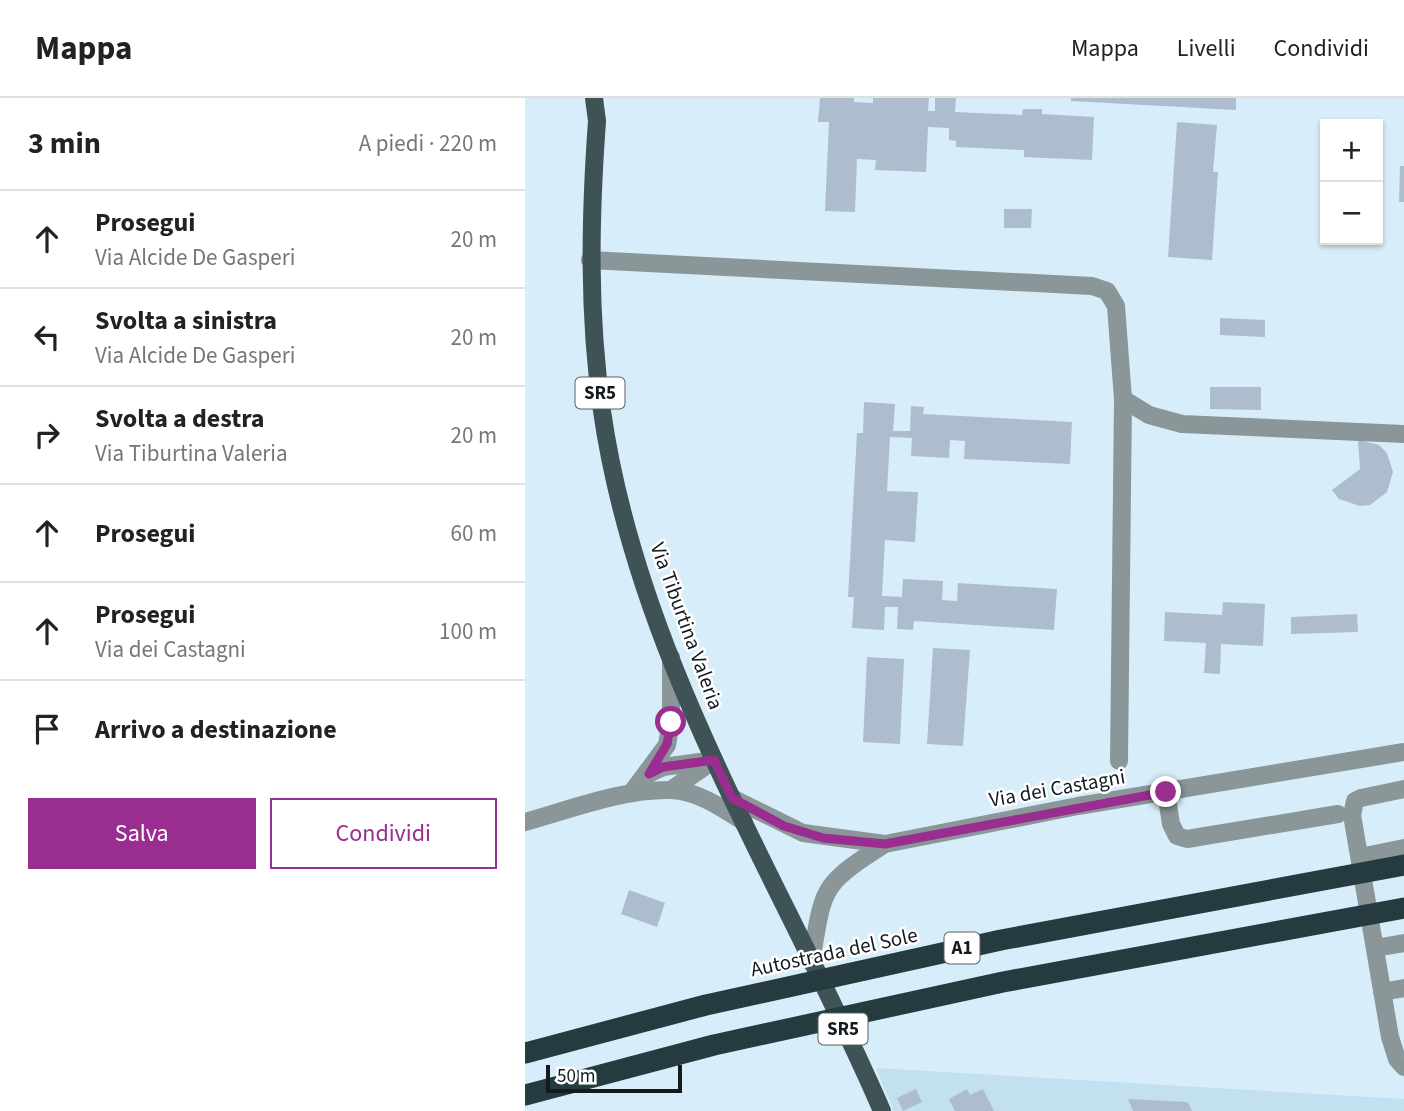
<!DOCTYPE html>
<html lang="it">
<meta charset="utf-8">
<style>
:root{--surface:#fff;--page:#f6f6f6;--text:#222;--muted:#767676;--line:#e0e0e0;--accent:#992e90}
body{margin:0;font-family:"Source Sans 3",sans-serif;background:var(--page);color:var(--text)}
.controls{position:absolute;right:21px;top:21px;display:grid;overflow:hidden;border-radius:0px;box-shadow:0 2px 5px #0004}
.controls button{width:63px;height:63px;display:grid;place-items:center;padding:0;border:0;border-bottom:2px solid var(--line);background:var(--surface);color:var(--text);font:35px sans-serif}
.scale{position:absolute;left:21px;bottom:18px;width:136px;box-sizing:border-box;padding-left:7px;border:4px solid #131b1f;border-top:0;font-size:19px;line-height:24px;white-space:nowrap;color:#131b1f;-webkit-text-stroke:5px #fff;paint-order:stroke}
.stop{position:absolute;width:21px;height:21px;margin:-16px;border:5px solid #992e90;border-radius:50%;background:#fff}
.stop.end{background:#992e90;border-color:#fff;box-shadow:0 2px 7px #0008}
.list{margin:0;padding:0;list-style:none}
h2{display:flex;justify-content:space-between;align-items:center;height:91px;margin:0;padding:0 28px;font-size:30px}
h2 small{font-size:23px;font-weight:400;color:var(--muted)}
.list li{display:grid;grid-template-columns:46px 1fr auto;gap:21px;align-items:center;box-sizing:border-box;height:98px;padding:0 28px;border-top:2px solid var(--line)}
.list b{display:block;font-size:26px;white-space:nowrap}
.list p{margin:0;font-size:23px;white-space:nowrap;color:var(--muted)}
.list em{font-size:23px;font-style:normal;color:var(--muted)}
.actions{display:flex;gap:14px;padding:21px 28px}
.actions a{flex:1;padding:16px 0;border:2px solid var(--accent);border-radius:0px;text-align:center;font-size:24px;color:var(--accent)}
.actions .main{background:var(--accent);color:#fff}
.icon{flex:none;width:38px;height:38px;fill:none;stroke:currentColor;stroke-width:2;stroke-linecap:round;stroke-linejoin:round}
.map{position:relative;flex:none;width:879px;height:1013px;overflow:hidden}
header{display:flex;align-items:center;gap:42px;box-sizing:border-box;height:98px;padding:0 35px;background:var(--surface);border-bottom:2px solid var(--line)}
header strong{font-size:33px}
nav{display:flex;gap:38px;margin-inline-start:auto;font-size:24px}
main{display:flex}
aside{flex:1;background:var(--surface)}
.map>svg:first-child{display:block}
</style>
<header>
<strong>Mappa</strong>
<nav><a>Mappa</a><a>Livelli</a><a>Condividi</a></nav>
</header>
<main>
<aside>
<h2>3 min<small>A piedi · 220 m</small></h2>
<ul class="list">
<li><svg class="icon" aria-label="ahead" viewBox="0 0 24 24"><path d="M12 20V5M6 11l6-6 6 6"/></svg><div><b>Prosegui</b><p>Via Alcide De Gasperi</p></div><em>20 m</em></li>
<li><svg class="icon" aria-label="left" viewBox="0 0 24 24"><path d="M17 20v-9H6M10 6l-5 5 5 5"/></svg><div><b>Svolta a sinistra</b><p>Via Alcide De Gasperi</p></div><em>20 m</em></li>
<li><svg class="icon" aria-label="right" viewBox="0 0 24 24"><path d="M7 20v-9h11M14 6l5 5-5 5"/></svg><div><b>Svolta a destra</b><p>Via Tiburtina Valeria</p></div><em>20 m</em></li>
<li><svg class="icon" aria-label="ahead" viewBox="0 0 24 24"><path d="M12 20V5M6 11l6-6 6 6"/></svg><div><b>Prosegui</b></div><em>60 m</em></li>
<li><svg class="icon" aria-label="ahead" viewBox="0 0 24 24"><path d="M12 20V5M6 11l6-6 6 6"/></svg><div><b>Prosegui</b><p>Via dei Castagni</p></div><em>100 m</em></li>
<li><svg class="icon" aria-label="arrive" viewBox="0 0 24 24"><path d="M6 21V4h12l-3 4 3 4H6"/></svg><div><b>Arrivo a destinazione</b></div></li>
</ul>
<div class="actions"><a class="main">Salva</a><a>Condividi</a></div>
</aside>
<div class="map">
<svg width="879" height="1013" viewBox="0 0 879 1013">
<rect width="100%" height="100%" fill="#d8edfa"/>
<path fill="#c3e0f1" d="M351,970l528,31v12h-510z"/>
<path fill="#aebdcd" d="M295,0h34v4l19,1v-5h56l-1,13h7v-13h21l-1,14 67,3 1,-6h19v5l52,3 -2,43 -68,-3v-7l-68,-3v-6l-7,-1v-12l-21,-1 -2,45 -51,-2 1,-10 -19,-1 -2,53 -30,-1 4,-89h-11z
M546,0h165v12l-165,-9z
M652,24l40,3 -4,47h5l-6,88 -44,-3z
M875,68h4v36h-5z
M479,111h28l-1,19h-27z
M695,220l45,2v17l-45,-2z
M685,289h51v23l-51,-1z
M339,304l31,2 -2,27h17l1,-25 13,1 -1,7 149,8 -2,42 -106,-5 1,-18 -15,-1 -1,18 -38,-2 1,-18 -22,-1 -3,54 31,1 -3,50 -30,-2 -3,56 20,1 1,-18 40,2 -1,19 15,1 1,-18 99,6 -3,41 -140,-9 -1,9 -16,-1 1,-22h-13l-1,23 -32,-2 2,-31h-6l9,-164h6z
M833,342l21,5 8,8 6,19 -6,20 -17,13 -10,1 -21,-7 -7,-9 28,-21z
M698,504l42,2 -2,42 -42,-2 -1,30 -16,-1 2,-30 -42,-2 1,-29 57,3z
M832,516l1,18 -67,2v-17z
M408,550l37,2 -7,96 -36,-2z
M342,559l37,2 -4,85 -37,-2z
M104,792l36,13 -8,24 -36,-13z
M391,991l6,13 -19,9 -6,-13z
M442,991l3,6 13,-6 11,22h-39l-6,-12z
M603,1001l60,3 4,9h-59z"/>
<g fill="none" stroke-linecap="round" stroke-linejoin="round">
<path stroke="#8b9698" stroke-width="18" d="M65,162l502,26 15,5 9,15 7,93 26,16 33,9 222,10
M594,663l4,-362
M123,676l15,-7 51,-7
M879,691l-43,9 -6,3 -3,14 38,222 7,22 7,8
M146,692l43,-30
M107,694l35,-47 4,-23v-65
M641,694l5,32 6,12 10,3 151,-25
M207,700l71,35 82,11 193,-38 326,-54
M0,724c47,-13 97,-33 146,-32 27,1 51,18 73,32
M835,759l44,-9
M850,850l29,-5
M286,864c13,-75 8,-76 74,-118
M857,894l22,-4"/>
<path stroke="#3f5256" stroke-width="18" d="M69,0l3,23c-7,97 -9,193 5,290 36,252 181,470 280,700"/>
<path stroke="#253b3f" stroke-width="21" d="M0,955l181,-48 295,-65 403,-75
M0,997l189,-50 289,-63 401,-74"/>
</g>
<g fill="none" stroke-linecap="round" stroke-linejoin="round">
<path stroke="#992e90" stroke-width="9" d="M146,624l-4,22 -18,30 14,-7 51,-7 18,38 52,28 39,12 62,6 281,-52"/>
</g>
<g text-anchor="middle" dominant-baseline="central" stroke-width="5" stroke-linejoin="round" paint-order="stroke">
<g fill="#fff" stroke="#5a5f62" stroke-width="2">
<rect x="50.5" y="279.5" width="49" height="31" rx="5"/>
<rect x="419.5" y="834.5" width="35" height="31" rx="5"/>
<rect x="293.5" y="915.5" width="49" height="31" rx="5"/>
</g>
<g font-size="19" font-weight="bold" fill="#131b1f">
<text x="75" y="295">SR5</text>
<text x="437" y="850">A1</text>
<text x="318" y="931">SR5</text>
</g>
<g font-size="21" fill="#131b1f" stroke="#fff">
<text transform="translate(162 528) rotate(70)">Via Tiburtina Valeria</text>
<text transform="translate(532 690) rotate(-10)">Via dei Castagni</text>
<text transform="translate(309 854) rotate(-12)">Autostrada del Sole</text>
</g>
</g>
</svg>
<div class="controls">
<button>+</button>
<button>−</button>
</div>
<div class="scale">50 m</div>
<div class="stop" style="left:146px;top:624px"></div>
<div class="stop end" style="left:641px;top:694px"></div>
</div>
</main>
